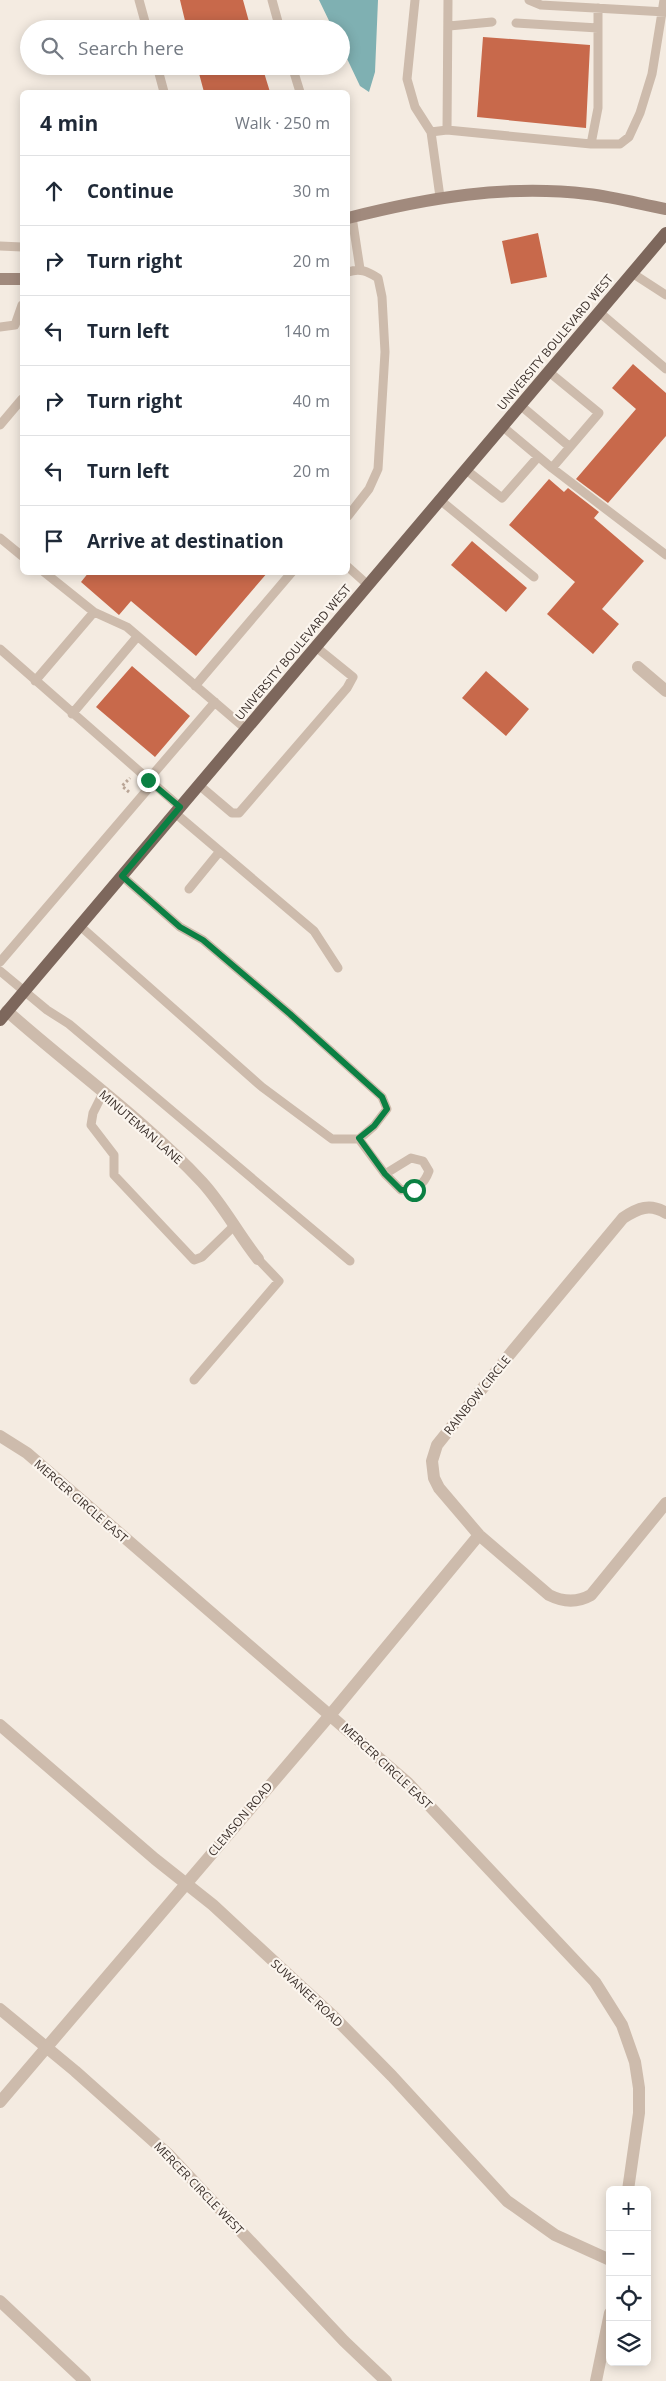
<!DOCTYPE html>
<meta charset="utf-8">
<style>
:root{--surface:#fff;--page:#f6f6f7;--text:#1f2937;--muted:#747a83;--line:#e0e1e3}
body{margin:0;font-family:"Open Sans",sans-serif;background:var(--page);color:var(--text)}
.controls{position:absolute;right:15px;bottom:15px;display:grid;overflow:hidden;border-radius:8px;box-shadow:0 2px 12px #0003}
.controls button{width:45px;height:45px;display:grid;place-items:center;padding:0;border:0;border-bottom:1px solid var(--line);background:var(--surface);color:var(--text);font:25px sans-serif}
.stop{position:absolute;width:15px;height:15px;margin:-11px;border:4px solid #0b8043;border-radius:50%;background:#fff}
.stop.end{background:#0b8043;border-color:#fff;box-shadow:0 1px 5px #0008}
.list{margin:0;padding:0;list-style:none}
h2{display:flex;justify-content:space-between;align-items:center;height:65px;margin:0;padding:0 20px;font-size:21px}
h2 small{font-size:16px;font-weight:400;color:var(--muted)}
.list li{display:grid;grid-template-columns:32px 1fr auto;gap:15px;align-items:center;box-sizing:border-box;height:70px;padding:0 20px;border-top:1px solid var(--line)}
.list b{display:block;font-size:19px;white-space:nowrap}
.list em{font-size:16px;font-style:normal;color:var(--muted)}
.icon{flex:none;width:28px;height:28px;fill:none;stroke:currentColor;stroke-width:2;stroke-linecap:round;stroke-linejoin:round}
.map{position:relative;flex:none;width:666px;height:2381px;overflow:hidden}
.search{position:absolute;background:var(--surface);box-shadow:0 2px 12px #0003;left:20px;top:20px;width:330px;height:55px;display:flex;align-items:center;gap:12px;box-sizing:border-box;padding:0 18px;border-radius:28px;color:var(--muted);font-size:19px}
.panel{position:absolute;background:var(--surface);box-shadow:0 2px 12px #0003;left:20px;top:90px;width:330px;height:485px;border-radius:8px}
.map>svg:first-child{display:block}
</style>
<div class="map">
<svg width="666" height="2381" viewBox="0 0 666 2381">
<rect width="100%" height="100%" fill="#f4ebe1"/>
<path fill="#7fb0b2" d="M319,0h59l-3,72 -6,20 -9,-6 -19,-40v-17h-8z"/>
<path fill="#c8694b" d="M180,0h63l8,29h-64z
M483,37l107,8 -4,83 -109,-11z
M197,66h65l8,26h-66z
M538,233l9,44 -36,7 -9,-43z
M633,364l33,29v43l-58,67 -32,-24 60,-70 -24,-21z
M549,479l15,13 4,-4 31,24 -5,6 50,43 -42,48 17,15 -26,30 -46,-40 28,-32 -66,-57z
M472,541l55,47 -21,24 -55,-47z
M89,572h179l-72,84 -65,-55 -12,14 -38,-33z
M132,666l58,50 -35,41 -59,-50z
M486,671l43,38 -23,27 -44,-38z"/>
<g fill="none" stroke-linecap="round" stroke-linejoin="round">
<path stroke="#b9a596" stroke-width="3" stroke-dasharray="2.5 2.5" stroke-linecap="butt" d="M129,792l-7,-6 8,-8"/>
<path stroke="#cdbbac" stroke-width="9" d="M139,0l8,29
M272,0l8,29
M415,0l-8,79 8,28 16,25 9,65
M529,0l12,5 125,7
M516,23l82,5
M449,26l43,-4
M157,66l7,26
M292,66l8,26
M447,130l1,-130
M431,132l16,-2 144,14h29l9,-7 11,-24 12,-39 12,-74
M591,144l7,-36v-100
M352,217l8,52
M0,246l22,1
M348,272c12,-4 19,-1 30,6l4,19 3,55 -7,117 -9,20 -21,27
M632,273l34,22
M599,312l67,57
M0,327l15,-2 7,-20
M549,372l50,41 -47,55
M520,405l50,42
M0,425l22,-26
M502,426l50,42 114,87
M465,469l37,29 36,-41
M440,500l94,77
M0,538l22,18
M348,567l20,18
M44,572l50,40 33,15 119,102
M0,649l180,158
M35,681l59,-69
M195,686l97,-114
M72,714l65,-77
M148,780l67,-78
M199,785l33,28h7l108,-125 6,-11 -37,-30
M175,813l139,118 24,37
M122,876l58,51 23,13 87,74 92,83 5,12 -13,17 -15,13
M189,889l31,-38
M80,926l182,161 70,52h27l26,35 16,16c16,-1 23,-5 28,-19l-6,-10 -12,-3 -26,16
M0,962l153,-179
M0,971l47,39 22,14 281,237
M103,1093l-10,20 -2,12 23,30v20l80,85 8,-3 33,-32
M194,1380l85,-99 -21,-22"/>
<path stroke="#cdbbac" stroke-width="12" d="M638,667l28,24
M7,1011c64,57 136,108 195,171 22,24 36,52 56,77
M666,1213c-16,-10 -28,-5 -43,5l-113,136 -73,91 -5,16 2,17 5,10 40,47 70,60c14,7 28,8 42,0l75,-92
M0,1436l27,17 381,330 187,199 27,43 13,37 4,26v25l-11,77
M0,1725l155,134 58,46 121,112 58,59 115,125 48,34 55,25
M0,2009l75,62 94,84 175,186 42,40
M0,2102l331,-388 148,-179
M0,2301l85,80
M596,2381l14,-68"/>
<path stroke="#a18a7d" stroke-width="12" d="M348,218c79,-20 158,-34 240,-24 26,3 52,10 78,15
M0,279h22"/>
<path stroke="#7d675c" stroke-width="12" d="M0,1020l666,-787"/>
</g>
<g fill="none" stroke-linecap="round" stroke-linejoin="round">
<path stroke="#0b8043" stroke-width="6" d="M148,780l32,27 -58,69 58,51 23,13 87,74 92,83 5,12 -13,17 -15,12 26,36 16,16h13"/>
</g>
<g text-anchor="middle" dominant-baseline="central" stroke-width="4.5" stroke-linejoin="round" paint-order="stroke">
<g font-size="12" fill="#3b302b" stroke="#fbf5ee">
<text transform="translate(555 342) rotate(-50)">UNIVERSITY BOULEVARD WEST</text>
<text transform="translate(293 652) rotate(-50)">UNIVERSITY BOULEVARD WEST</text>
<text transform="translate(141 1127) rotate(41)">MINUTEMAN LANE</text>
<text transform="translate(477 1395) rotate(-51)">RAINBOW CIRCLE</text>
<text transform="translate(81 1501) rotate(41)">MERCER CIRCLE EAST</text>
<text transform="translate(387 1766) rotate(43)">MERCER CIRCLE EAST</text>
<text transform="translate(240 1819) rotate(-50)">CLEMSON ROAD</text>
<text transform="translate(307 1993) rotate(43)">SUWANEE ROAD</text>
<text transform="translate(199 2188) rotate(46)">MERCER CIRCLE WEST</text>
</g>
</g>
</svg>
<div class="controls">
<button>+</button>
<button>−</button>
<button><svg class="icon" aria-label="locate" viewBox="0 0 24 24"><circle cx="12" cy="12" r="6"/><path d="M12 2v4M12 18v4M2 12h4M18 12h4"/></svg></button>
<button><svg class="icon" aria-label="layers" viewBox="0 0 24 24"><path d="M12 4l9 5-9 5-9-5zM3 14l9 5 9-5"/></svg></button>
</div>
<div class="stop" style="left:414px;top:1190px"></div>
<div class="stop end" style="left:148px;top:780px"></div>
<div class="search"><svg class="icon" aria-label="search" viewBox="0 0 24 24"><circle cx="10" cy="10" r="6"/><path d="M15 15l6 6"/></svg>Search here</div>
<section class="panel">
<h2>4 min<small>Walk · 250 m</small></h2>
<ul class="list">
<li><svg class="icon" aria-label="ahead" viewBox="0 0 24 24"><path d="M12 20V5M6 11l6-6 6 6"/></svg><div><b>Continue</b></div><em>30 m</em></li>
<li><svg class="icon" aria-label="right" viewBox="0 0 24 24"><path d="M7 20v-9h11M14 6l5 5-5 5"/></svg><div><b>Turn right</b></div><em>20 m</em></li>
<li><svg class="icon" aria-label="left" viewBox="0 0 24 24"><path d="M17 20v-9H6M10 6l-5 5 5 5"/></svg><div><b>Turn left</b></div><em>140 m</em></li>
<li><svg class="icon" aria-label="right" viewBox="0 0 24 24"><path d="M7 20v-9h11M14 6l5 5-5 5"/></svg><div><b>Turn right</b></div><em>40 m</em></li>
<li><svg class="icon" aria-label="left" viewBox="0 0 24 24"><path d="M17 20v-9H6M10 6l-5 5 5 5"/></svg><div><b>Turn left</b></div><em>20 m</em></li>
<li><svg class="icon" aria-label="arrive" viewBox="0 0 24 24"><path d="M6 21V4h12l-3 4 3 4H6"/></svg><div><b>Arrive at destination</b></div></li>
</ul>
</section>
</div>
